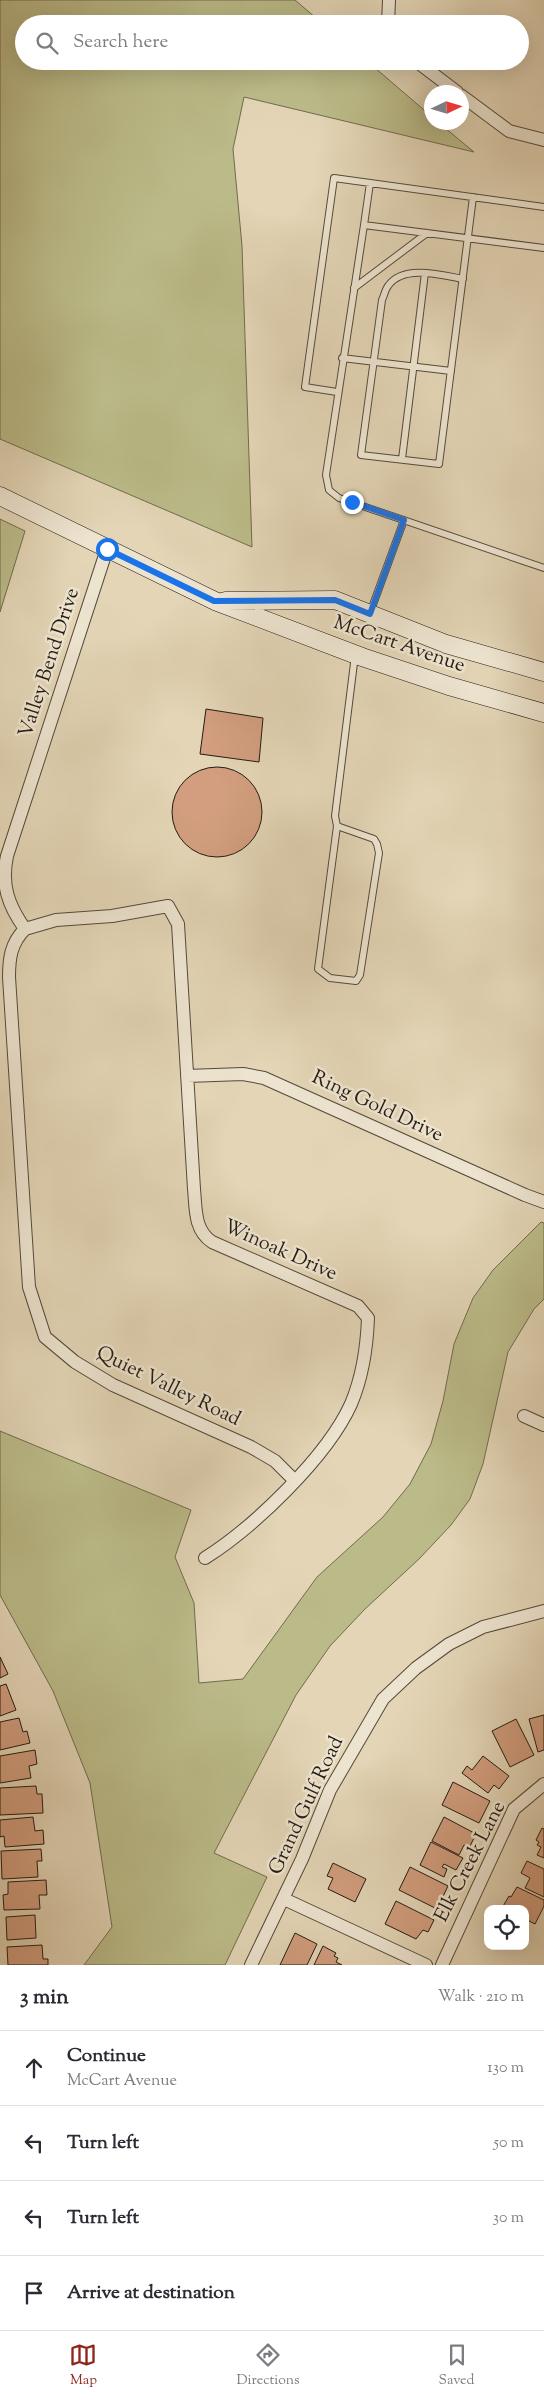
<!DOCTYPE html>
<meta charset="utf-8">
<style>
:root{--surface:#fff;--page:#f7f7f7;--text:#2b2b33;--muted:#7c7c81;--line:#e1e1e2;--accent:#8f2418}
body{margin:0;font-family:"Sorts Mill Goudy",serif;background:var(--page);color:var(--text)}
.controls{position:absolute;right:15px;bottom:15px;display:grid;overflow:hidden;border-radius:10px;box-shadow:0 5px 20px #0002}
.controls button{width:45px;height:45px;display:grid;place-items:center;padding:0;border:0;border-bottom:1px solid var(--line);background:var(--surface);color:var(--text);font:25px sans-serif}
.compass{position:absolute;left:424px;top:85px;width:45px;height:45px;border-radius:50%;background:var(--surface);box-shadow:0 5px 20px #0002;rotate:86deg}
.stop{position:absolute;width:15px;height:15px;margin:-11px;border:4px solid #1a73e8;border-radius:50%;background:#fff}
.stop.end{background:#1a73e8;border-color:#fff;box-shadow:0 1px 5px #0008}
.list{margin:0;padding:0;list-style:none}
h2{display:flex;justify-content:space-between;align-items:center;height:65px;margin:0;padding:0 20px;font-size:21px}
h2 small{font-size:16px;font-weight:400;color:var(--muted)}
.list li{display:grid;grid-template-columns:32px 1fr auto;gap:15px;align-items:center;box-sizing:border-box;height:75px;padding:0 20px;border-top:1px solid var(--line)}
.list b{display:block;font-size:19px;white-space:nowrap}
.list p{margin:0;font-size:16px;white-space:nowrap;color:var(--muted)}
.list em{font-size:16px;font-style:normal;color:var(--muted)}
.icon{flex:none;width:28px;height:28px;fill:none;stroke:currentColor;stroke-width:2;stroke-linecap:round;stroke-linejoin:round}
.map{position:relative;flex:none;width:544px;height:1965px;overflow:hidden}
.search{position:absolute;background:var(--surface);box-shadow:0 5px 20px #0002;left:15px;right:15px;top:15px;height:55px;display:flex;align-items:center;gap:12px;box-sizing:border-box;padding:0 18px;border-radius:28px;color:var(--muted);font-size:19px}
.sheet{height:365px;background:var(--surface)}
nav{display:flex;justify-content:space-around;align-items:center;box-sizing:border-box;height:70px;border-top:1px solid var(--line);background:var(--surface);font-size:14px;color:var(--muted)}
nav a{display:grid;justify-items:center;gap:2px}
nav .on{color:var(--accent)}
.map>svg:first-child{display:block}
</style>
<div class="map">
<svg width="544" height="1965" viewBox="0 0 544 1965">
<rect width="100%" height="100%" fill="#e3d5b6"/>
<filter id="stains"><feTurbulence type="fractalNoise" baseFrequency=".004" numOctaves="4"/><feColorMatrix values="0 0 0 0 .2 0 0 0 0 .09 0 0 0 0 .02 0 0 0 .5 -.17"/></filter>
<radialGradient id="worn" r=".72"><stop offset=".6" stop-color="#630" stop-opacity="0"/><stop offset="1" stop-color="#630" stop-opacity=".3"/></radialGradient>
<path fill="#bbbb89" stroke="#706c4e" d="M0,0h295l28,24h-299v37h343l64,55 1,6 7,1 35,29 -230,-55 -11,52 9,97 10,301 -252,-108z
M0,519l25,12 -25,81z
M541,1222l3,1v76l-10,10 -26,43 -25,112 -13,35 -19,26 -32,34 -54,50 -35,37 -34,49 -82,158 53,24 -42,88h-141l28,-38 -22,-144 -37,-92 -53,-96v-164l191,79 -16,47 19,46 5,80 44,-4 74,-102 66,-60 27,-33 21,-40 12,-43 11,-57 19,-46 20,-28z"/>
<path fill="#d29e7f" stroke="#241c12" d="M206,709l57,9 -4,44 -59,-8z
M172 812a45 45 0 1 1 90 0a45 45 0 1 1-90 0Z
M0,1657l8,17 -8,4z
M6,1684l10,26 -16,6v-30z
M544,1715v35l-6,2 -9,-33z
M19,1718l4,14 4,-1 3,12 -30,7v-28z
M516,1719l18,36 -24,12 -18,-36z
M35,1750l2,14 -8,2 2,12 -31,5v-27z
M483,1756l26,20 -10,13 -5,-4 -6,8 -26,-20 5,-7 5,4z
M453,1782l37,19 -11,22 -37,-18z
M36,1786l1,8h5l1,19 -43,2v-27z
M33,1817l2,14 8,-1 1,14 -39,3 -1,-11 -4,1v-17z
M444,1817l32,17 -7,14 -5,-3 -5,10 -27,-14z
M542,1828l2,1v29l-7,-3 4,-8 -4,-2 2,-3 -3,-2z
M431,1842l32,16 -7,12 -12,-6 -2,3 5,2 -3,8 -24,-12z
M41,1849l1,12h-5l1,16 -36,2 -1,-28z
M527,1861l17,8v28l-19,-9 5,-10 -9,-5z
M333,1863l33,16 -11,23 -27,-13 5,-11 -6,-2z
M410,1867l38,19 -11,23 -38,-19z
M46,1880l1,15h-8l1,14 -36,1 -1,-15 5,-1v-12z
M517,1887l27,13v6l-9,18 -10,-5v-10l-23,-1 7,-12 2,1z
M396,1901l38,19 -6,12 -5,-2 -7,9 -31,-15z
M35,1915l1,23 -29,2 -1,-23z
M295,1933l22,11 -10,21h-27z
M42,1945l1,14h5v6h-40l-1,-18z
M323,1946l13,7 -2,3 4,2 -2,4 6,3h-28z"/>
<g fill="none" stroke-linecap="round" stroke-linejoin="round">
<defs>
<path id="lane" d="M364,225l6,-42
M544,248l-180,-23 -38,250 3,15 10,8 205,70
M463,279c-21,-4 -60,-15 -75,7 -3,4 -4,10 -6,14l-21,155 78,9 34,-267
M354,288l73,-55
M342,358l109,13
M337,392l-32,-5 29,-209 210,29
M402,459l23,-186
M370,613l34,-93
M337,826l-19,143 12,9 26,3 4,-6 19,-122 -2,-9 -3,-5 -37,-13 -2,-10 20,-161"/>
<path id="street" d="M388,24l1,-24
M416,61l41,31
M462,96l47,35 35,9
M25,929c-17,-24 -24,-44 -18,-73l100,-307
M187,1076l56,-2 21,4 261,117 19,7
M524,1416l20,9
M205,1558c49,-31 122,-101 146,-154 11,-26 16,-59 17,-86l-10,-12 -146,-64c-18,-12 -16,-33 -18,-53l-16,-265 -10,-18 -56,10 -56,4 -31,9c-14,14 -16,29 -16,48l20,310 16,50 30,25 38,23 138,62 24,14 19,19
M284,1899l142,66
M251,1965l51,-106 28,-69 53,-91 33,-31 33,-24 34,-17 61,-16
M442,1965l72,-156 30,-25"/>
<path id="secondary" d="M0,496l215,105 147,56 87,29 95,27
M225,601l110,-1 111,44 98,28"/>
</defs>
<use href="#lane" stroke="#544a3b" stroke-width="8"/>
<use href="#street" stroke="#544a3b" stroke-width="14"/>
<use href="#secondary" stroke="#241c12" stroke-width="19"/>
<use href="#lane" stroke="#ede4d0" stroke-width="6"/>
<use href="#street" stroke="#ede4d0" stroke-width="12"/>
<use href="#secondary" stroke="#ede4d0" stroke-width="18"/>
</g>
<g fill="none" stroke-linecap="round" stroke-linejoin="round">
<path stroke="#1a73e8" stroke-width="6" d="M107,549l107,52 121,-1 35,14 34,-94 -52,-18"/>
</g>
<g text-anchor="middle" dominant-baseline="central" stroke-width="5" stroke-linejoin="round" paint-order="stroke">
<g font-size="20" fill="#241c12" stroke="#ede4d0">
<text transform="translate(399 645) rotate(19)">McCart Avenue</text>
<text transform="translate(50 663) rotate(-72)">Valley Bend Drive</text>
<text transform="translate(377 1107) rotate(25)">Ring Gold Drive</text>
<text transform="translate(280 1251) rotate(24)">Winoak Drive</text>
<text transform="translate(168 1387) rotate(26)">Quiet Valley Road</text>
<text transform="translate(307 1806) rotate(-65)">Grand Gulf Road</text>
<text transform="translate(471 1862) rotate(-63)">Elk Creek Lane</text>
</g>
</g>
<rect width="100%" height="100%" filter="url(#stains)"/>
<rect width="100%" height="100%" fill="url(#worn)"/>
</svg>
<div class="controls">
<button><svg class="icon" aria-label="locate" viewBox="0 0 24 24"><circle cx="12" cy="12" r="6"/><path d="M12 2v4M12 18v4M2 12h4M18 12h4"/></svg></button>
</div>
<svg class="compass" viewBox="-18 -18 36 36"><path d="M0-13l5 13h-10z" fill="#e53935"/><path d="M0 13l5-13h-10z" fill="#7c7c81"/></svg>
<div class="stop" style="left:107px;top:549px"></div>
<div class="stop end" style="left:352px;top:502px"></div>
<div class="search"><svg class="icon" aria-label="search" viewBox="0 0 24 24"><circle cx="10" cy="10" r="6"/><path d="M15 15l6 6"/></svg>Search here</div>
</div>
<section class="sheet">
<h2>3 min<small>Walk · 210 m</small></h2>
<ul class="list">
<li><svg class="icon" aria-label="ahead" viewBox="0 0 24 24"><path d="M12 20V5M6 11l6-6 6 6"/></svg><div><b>Continue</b><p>McCart Avenue</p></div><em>130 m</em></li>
<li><svg class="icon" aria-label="left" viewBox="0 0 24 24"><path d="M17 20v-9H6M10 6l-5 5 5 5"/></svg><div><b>Turn left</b></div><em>50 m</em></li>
<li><svg class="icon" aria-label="left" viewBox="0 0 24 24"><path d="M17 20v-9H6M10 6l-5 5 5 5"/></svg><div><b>Turn left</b></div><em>30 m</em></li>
<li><svg class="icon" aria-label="arrive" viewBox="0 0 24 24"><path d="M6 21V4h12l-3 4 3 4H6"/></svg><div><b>Arrive at destination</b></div></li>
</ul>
</section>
<nav>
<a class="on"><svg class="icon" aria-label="map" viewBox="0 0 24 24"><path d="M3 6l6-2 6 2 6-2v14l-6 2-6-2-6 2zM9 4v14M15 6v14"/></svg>Map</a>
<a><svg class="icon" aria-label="directions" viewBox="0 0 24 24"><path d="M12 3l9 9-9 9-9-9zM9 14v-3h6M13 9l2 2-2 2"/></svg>Directions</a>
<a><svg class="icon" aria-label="saved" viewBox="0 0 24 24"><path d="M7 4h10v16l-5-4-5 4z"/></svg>Saved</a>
</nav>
